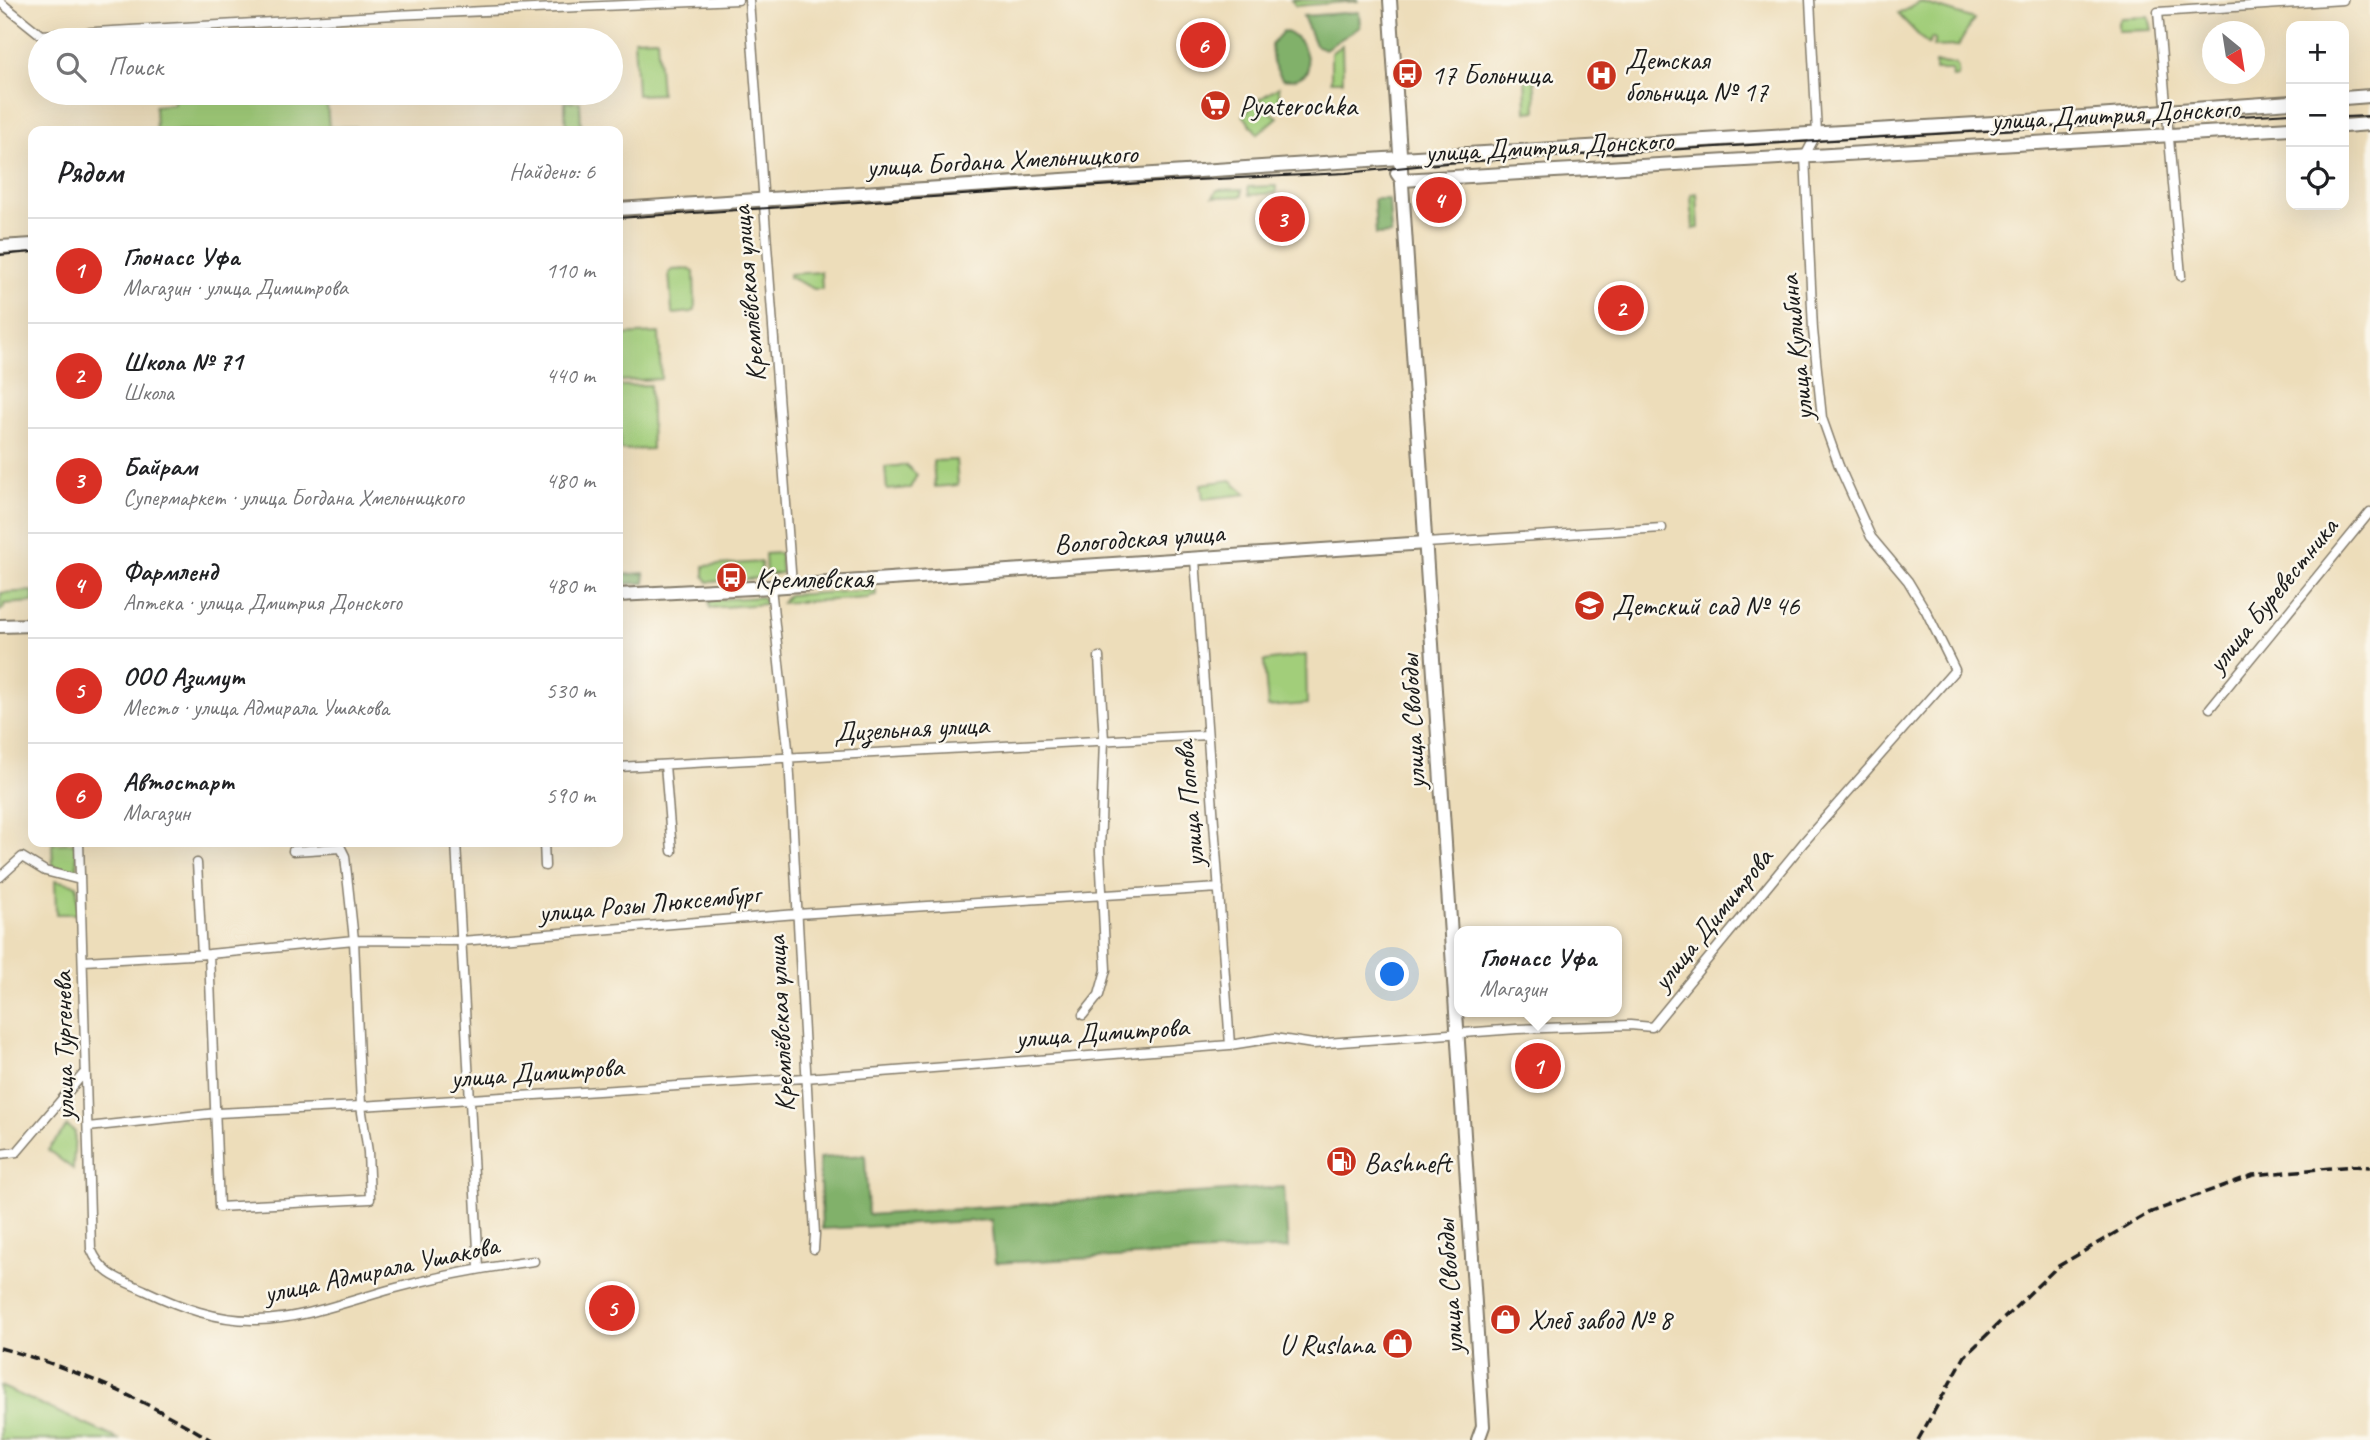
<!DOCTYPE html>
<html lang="ru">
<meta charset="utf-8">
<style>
:root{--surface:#fff;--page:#f6f6f6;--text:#202124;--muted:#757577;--line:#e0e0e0;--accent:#d93025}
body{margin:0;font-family:Caveat,sans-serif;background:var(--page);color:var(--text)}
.controls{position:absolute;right:21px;top:21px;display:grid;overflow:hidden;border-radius:14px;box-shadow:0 7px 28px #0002}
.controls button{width:63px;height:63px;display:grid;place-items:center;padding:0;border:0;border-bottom:2px solid var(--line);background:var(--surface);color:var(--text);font:35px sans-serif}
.compass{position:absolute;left:2202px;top:21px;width:63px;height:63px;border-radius:50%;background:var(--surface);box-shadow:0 7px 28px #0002;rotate:150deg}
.you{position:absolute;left:1393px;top:975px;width:24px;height:24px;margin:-18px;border:5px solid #fff;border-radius:50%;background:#1a73e8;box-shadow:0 0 0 10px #1a73e833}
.badge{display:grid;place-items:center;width:46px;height:46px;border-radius:50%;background:var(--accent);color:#fff;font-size:23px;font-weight:700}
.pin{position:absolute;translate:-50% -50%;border:4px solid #fff;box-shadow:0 2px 7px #0006}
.popup{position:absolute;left:1454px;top:926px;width:168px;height:91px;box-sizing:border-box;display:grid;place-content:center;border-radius:14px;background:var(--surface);filter:drop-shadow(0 2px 5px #0005);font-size:23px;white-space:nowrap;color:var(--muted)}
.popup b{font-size:26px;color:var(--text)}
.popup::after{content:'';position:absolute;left:50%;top:100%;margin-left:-14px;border:14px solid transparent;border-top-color:var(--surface)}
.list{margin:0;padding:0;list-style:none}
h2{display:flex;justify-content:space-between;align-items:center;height:91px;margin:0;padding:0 28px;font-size:30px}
h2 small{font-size:23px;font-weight:400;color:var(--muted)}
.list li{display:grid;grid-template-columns:46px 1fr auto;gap:21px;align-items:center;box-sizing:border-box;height:105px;padding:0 28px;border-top:2px solid var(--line)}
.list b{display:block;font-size:26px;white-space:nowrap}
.list p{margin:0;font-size:23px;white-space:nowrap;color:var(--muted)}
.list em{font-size:23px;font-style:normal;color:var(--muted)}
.icon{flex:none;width:38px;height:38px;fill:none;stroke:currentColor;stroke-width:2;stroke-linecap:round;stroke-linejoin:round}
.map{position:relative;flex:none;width:2370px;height:1440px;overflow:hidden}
.search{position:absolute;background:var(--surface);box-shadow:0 7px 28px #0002;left:28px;top:28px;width:595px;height:77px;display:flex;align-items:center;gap:18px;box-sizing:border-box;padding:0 24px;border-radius:38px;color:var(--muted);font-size:26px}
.panel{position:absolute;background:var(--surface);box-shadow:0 7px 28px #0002;left:28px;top:126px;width:595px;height:721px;border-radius:14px}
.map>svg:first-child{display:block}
</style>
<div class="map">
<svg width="2370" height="1440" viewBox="0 0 2370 1440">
<rect width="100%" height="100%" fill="#fbf7ec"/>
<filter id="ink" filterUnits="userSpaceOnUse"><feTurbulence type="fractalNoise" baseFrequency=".0143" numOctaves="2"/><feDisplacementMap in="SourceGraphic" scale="14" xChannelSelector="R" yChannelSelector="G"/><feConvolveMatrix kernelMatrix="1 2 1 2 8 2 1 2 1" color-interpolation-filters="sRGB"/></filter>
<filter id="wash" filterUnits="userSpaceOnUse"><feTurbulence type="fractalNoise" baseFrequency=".00686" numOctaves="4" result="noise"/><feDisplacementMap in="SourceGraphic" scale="28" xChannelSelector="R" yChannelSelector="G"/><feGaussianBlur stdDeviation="1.57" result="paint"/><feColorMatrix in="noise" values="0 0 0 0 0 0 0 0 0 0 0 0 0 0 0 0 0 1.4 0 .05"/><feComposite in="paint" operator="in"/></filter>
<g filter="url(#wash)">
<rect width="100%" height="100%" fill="#edddba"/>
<path fill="#a2ce7a" stroke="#5f754b" stroke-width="2" d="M1291,0h67v1l-62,5z
M1920,2l54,17 -16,27 -25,1 2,-8 -3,-1 -4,7 -30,-31z
M2149,17l3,13 -34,1v-9l3,-4z
M657,38l4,56 -24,1 -3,-56z
M1342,45l1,36h-12v-28z
M1935,63l20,1 3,4v9l-5,1 -1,-8h-17z
M1534,71l2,40 -10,1 -1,-40z
M1279,87l1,23 -22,-10z
M173,93h153l3,35 27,-1v4h-200l-1,-25 19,-2z
M565,102h15l1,25 -15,1z
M1256,103l22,14 -20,17 -15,-19z
M1276,186v7l-27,2 -1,-8z
M1242,189v7l-29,1 4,-7z
M1697,193l2,35 -6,1 -2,-35z
M690,269l4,3 1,38 -3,2 -18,2 -2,-3 -3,-38 3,-3z
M821,272l1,17h-8l-25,-12v-3z
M659,333l2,46 -43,2v-46z
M650,385l2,64 -32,1 -2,-64z
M956,460l2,25 -23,2 -2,-26z
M906,465l11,10 -7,13 -23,2 -2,-23z
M1231,480l16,14 -44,5 -2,-15z
M780,553l2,20 -16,2 -1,-21z
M761,562l1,16 -54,4 -4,-6v-10z
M876,590v5l-6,1 -1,2 -87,5 6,-8z
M33,591v11l-29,2v4l-4,3 1,-18z
M762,597l5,7 -57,4 -1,-8z
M1306,655l1,49 -39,3 -4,-46z
M76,843l1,29 -24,-6 -1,-22z
M55,880l22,5 1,29h-22z
M67,1126l8,6 -2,37 -25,-19z
M0,1386l120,54h-120z"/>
<path fill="#81b16a" stroke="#4e6643" stroke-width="2" d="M1359,12l1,15 -35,22 -10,-4 -12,-29z
M1283,31c20,5 25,21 25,40 -8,8 -15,10 -26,8l-9,-16 -2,-18z
M1374,199h15l2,35 -15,1z
M644,573l1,10 -27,1v-9z
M865,1155l3,60 416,-28 4,61 -293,15 -4,-43 -169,9 -3,-71z"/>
</g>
<g filter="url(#ink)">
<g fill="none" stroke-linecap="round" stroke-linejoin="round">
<defs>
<path id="street" d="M749,0l43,585
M0,2l41,33 354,-20 343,-15
M2181,276l-23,-264 185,-12
M1426,543l236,-15
M1195,559l35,486
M771,587l18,171 26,476 -1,15
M2210,708l160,-196
M665,765l7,86
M618,767l589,-32
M79,842l12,407c11,26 28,30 53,41 36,17 72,31 113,30 45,-1 92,-19 135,-31 47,-13 94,-22 142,-28
M456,842l23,426
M544,842l1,24
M197,863l5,91
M0,877l22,-20 23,14 35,9
M209,954l10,253 151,-8 -2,-47 -7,-46 -7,-166 -9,-84 -4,-8 -48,3
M84,961l125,-7 145,-14 107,1 336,-27 422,-26
M1083,1015l16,-20 7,-25 -6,-119 4,-111 -5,-83
M88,1127l129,-14 144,-7 444,-28 425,-33 44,-7 39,6 204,-15 113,-4 22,2 152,-185 151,-172 -29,-59 -18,-30 -37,-44 -32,-71 -17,-48 -9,-88 -8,-174 12,-23 -7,-133
M0,1154l17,-2 68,-80"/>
<path id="secondary" d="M2344,98l26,-2
M2344,126l26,-2
M1397,173l5,7 889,-52
M618,209l782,-51 627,-37 264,-19
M0,247l33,-2
M618,595l153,-8 655,-44
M0,626l33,-1"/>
<path id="primary" d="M1390,0l93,1426 -5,14"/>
</defs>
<use href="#street" stroke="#847c6b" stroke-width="11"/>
<use href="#secondary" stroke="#847c6b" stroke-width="16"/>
<use href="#primary" stroke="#847c6b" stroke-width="16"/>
<use href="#street" stroke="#fff" stroke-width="8"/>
<use href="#secondary" stroke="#fff" stroke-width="12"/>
<use href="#primary" stroke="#fff" stroke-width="12"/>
<path stroke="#1c1c1c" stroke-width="2" d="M2344,117l26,-1
M618,218l556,-37 172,-8 101,-10 844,-50
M0,255l33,-3"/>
<path stroke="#1c1c1c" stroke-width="3.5" stroke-dasharray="10 5" stroke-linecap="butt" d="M0,1348c75,20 145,52 211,92
M1918,1440l47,-84 92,-89 92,-54 104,-38 100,-9 17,1"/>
</g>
</g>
<defs>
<symbol id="bus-disc" viewBox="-11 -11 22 22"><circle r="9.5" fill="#c8321e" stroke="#fbf7ec"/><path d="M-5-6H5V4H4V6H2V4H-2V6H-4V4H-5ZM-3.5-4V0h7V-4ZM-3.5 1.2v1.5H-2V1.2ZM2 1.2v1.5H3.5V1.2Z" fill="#fff"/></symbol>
<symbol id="hospital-disc" viewBox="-11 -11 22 22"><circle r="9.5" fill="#c8321e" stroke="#fbf7ec"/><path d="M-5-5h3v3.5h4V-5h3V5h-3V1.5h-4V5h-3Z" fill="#fff"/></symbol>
<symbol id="supermarket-disc" viewBox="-11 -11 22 22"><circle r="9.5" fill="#c8321e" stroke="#fbf7ec"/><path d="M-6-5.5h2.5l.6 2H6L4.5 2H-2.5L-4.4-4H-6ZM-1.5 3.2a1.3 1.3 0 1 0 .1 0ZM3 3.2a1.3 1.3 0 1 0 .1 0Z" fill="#fff"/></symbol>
<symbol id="school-disc" viewBox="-11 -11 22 22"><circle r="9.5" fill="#c8321e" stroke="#fbf7ec"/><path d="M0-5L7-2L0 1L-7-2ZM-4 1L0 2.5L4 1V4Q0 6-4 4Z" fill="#fff"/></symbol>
<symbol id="fuel-disc" viewBox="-11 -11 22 22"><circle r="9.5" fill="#c8321e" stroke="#fbf7ec"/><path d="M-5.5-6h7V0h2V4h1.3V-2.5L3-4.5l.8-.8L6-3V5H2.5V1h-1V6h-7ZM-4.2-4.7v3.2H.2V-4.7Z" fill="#fff"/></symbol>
<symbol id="shop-disc" viewBox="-11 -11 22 22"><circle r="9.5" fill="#c8321e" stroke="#fbf7ec"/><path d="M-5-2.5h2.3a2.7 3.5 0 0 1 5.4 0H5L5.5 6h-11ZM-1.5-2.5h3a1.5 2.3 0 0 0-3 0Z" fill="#fff"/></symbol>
</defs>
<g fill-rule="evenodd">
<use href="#bus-disc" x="1390" y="56" width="35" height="35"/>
<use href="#hospital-disc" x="1584" y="58" width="35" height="35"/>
<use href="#supermarket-disc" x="1198" y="88" width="35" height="35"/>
<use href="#bus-disc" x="714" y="560" width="35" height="35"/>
<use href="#school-disc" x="1572" y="588" width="35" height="35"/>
<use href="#fuel-disc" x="1324" y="1144" width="35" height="35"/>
<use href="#shop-disc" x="1488" y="1302" width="35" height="35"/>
<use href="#shop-disc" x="1380" y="1326" width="35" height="35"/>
</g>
<g text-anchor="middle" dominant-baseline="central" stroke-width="5" stroke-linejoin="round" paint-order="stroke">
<g font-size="28" fill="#1c1c1c" stroke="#fbf7ec" text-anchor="start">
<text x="1625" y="59">Детская<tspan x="1625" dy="32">больница № 17</tspan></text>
<text x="1431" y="74">17 Больница</text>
<text x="1239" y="105">Pyaterochka</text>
<text x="755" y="578">Кремлевская</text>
<text x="1612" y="605">Детский сад № 46</text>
<text x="1364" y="1162">Bashneft</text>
<text x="1528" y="1319">Хлеб завод № 8</text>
<text x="1374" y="1344" text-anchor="end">U Ruslana</text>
</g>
<g font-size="28" fill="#1c1c1c" stroke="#fbf7ec">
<text transform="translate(2115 114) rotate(-3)">улица Дмитрия Донского</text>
<text transform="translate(1549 146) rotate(-3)">улица Дмитрия Донского</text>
<text transform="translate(1002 160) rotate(-3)">улица Богдана Хмельницкого</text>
<text transform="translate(748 294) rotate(-95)">Кремлёвская улица</text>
<text transform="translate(1796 348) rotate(-96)">улица Кулибина</text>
<text transform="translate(1139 538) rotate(-4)">Вологодская улица</text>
<text transform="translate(2272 595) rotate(-51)">улица Буревестника</text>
<text transform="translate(1412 722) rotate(-93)">улица Свободы</text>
<text transform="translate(911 728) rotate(-3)">Дизельная улица</text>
<text transform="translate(1189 804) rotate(-95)">улица Попова</text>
<text transform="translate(649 903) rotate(-5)">улица Розы Люксембург</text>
<text transform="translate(1712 919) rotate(-51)">улица Димитрова</text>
<text transform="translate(780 1024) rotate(-93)">Кремлёвская улица</text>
<text transform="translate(1102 1032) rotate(-4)">улица Димитрова</text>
<text transform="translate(63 1046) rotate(-91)">улица Тургенева</text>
<text transform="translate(537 1072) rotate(-4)">улица Димитрова</text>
<text transform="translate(381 1269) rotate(-12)">улица Адмирала Ушакова</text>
<text transform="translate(1449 1287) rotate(-94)">улица Свободы</text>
</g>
</g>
</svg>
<div class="controls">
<button>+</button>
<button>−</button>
<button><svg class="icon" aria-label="locate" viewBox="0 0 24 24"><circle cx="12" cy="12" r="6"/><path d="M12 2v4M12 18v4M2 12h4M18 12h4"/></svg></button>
</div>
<svg class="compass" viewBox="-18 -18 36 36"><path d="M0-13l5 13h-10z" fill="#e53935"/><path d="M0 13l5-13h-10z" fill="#757577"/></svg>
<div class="you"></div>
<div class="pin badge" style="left:1538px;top:1066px">1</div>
<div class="popup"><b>Глонасс Уфа</b>Магазин</div>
<div class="pin badge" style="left:1621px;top:308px">2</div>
<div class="pin badge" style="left:1282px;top:219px">3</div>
<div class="pin badge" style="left:1439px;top:200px">4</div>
<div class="pin badge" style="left:612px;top:1308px">5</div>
<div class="pin badge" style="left:1203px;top:45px">6</div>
<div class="search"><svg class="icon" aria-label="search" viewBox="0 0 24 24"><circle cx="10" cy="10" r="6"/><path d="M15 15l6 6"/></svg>Поиск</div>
<section class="panel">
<h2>Рядом<small>Найдено: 6</small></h2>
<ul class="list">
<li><span class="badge">1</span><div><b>Глонасс Уфа</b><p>Магазин · улица Димитрова</p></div><em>110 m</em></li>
<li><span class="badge">2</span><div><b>Школа № 71</b><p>Школа</p></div><em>440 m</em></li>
<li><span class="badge">3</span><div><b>Байрам</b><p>Супермаркет · улица Богдана Хмельницкого</p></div><em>480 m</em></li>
<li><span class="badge">4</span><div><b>Фармленд</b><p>Аптека · улица Дмитрия Донского</p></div><em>480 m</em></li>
<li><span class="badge">5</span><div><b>ООО Азимут</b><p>Место · улица Адмирала Ушакова</p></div><em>530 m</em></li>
<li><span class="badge">6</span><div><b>Автостарт</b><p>Магазин</p></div><em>590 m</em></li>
</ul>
</section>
</div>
